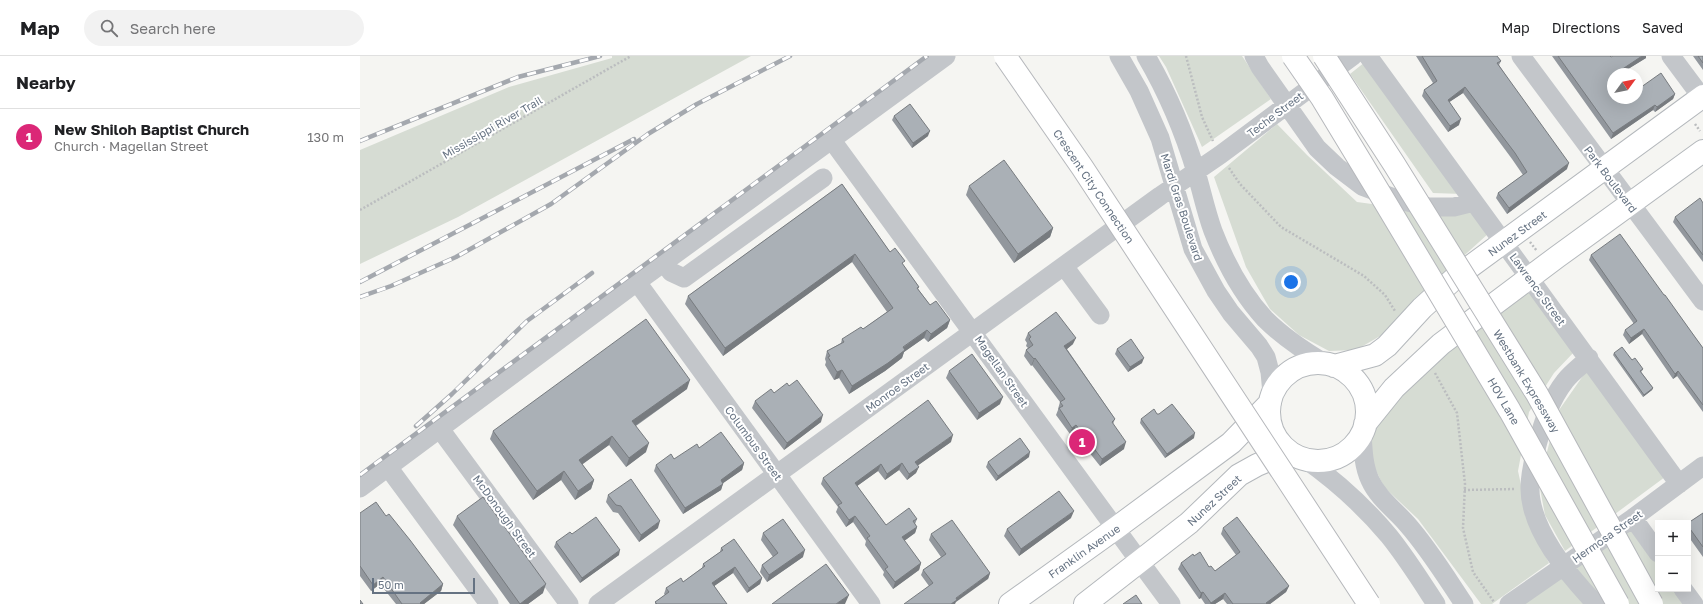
<!DOCTYPE html>
<meta charset="utf-8">
<style>
:root{--surface:#fff;--page:#f2f2f2;--text:#202124;--muted:#757577;--line:#e0e0e0;--accent:#db2777}
body{margin:0;font-family:"Golos Text",sans-serif;background:var(--page);color:var(--text)}
.controls{position:absolute;right:12px;bottom:12px;display:grid;overflow:hidden;border-radius:0px;box-shadow:0 4px 16px #0002}
.controls button{width:36px;height:36px;display:grid;place-items:center;padding:0;border:0;border-bottom:1px solid var(--line);background:var(--surface);color:var(--text);font:20px sans-serif}
.compass{position:absolute;left:1247px;top:12px;width:36px;height:36px;border-radius:50%;background:var(--surface);box-shadow:0 4px 16px #0002;rotate:57deg}
.scale{position:absolute;left:12px;bottom:10px;width:103px;box-sizing:border-box;padding-left:4px;border:2px solid #657282;border-top:0;font-size:11px;line-height:14px;white-space:nowrap;color:#657282;-webkit-text-stroke:3px #fff;paint-order:stroke}
.you{position:absolute;left:931px;top:226px;width:14px;height:14px;margin:-10px;border:3px solid #fff;border-radius:50%;background:#1a73e8;box-shadow:0 0 0 6px #1a73e833}
.badge{display:grid;place-items:center;width:26px;height:26px;border-radius:50%;background:var(--accent);color:#fff;font-size:13px;font-weight:700}
.pin{position:absolute;translate:-50% -50%;border:2px solid #fff;box-shadow:0 1px 4px #0006}
.list{margin:0;padding:0;list-style:none}
h2{display:flex;justify-content:space-between;align-items:center;height:52px;margin:0;padding:0 16px;font-size:17px}
h2 small{font-size:13px;font-weight:400;color:var(--muted)}
.list li{display:grid;grid-template-columns:26px 1fr auto;gap:12px;align-items:center;box-sizing:border-box;height:56px;padding:0 16px;border-top:1px solid var(--line)}
.list b{display:block;font-size:15px;white-space:nowrap}
.list p{margin:0;font-size:13px;white-space:nowrap;color:var(--muted)}
.list em{font-size:13px;font-style:normal;color:var(--muted)}
.icon{flex:none;width:22px;height:22px;fill:none;stroke:currentColor;stroke-width:2;stroke-linecap:round;stroke-linejoin:round}
.map{position:relative;flex:none;width:1343px;height:548px;overflow:hidden}
header{display:flex;align-items:center;gap:24px;box-sizing:border-box;height:56px;padding:0 20px;background:var(--surface);border-bottom:1px solid var(--line)}
header strong{font-size:19px}
nav{display:flex;gap:22px;margin-inline-start:auto;font-size:14px}
.search{width:280px;height:36px;background:var(--page);display:flex;align-items:center;gap:10px;box-sizing:border-box;padding:0 14px;border-radius:22px;color:var(--muted);font-size:15px}
main{display:flex}
aside{flex:1;background:var(--surface)}
.map>svg:first-child{display:block}
</style>
<header>
<strong>Map</strong>
<div class="search"><svg class="icon" aria-label="search" viewBox="0 0 24 24"><circle cx="10" cy="10" r="6"/><path d="M15 15l6 6"/></svg>Search here</div>
<nav><a>Map</a><a>Directions</a><a>Saved</a></nav>
</header>
<main>
<aside>
<h2>Nearby<small></small></h2>
<ul class="list">
<li><span class="badge">1</span><div><b>New Shiloh Baptist Church</b><p>Church · Magellan Street</p></div><em>130 m</em></li>
</ul>
</aside>
<div class="map">
<svg width="1343" height="548" viewBox="0 0 1343 548">
<rect width="100%" height="100%" fill="#f5f5f2"/>
<path fill="#d6dcd3" d="M252,0h139l-293,161 -98,47v-114l149,-63 103,-29z
M799,0h83l29,43 -69,48 -36,-80z
M1005,6l97,132 -29,-1 -83,-119z
M917,68l30,31 50,47 82,11 32,-5 18,25 -75,68 -27,31 -31,18 -27,1 -30,-16 -29,-26 -24,-42 -32,-90z
M1169,233l45,63 -20,21 -25,39 -11,59 12,55 19,37 -57,41h-11l-63,-85 -34,-32 -15,-31 5,-31 64,-69z
M1227,314l78,107 -100,74 -20,-36 -6,-32 18,-70z
M1276,467l22,34v32h20l9,15h-80l-32,-37z
M1203,517l23,31h-67z"/>
<g fill="none" stroke-linecap="round" stroke-linejoin="round">
<defs>
<path id="major" d="M909 356a49 49 0 1 1 98 0a49 49 0 1 1-98 0Z
M974,310l41,-11 12,-9 35,-38 34,-31 247,-181
M1005,368l29,-36 47,-44 116,-87 146,-106
M650,548l106,-76 115,-85 39,-40
M725,548l104,-81 50,-48 18,-10 21,-9h13"/>
</defs>
<use href="#major" stroke="#b4b8bc" stroke-width="24"/>
<path stroke="#bbbdbf" stroke-width="2.5" stroke-dasharray="2 2" stroke-linecap="butt" d="M826,0l16,61 11,24
M1335,68l5,7
M869,112l11,16 41,43 83,49 21,19 10,16
M0,154l271,-154
M1170,186l7,9
M1075,317l22,40 8,71 -2,44 10,44 21,30
M1104,434l51,-1"/>
<path stroke="#c3c6ca" stroke-width="19" d="M759,0l20,35 21,47 33,111 23,42 15,22 28,33 7,11 4,15 2,22
M786,0c21,36 38,76 50,116 6,20 10,40 17,59 12,31 29,63 52,88 18,18 39,32 61,45
M894,0l6,11 57,81 20,19 25,19 37,14 30,7h25l20,-5
M1008,0l311,428
M1161,0l182,245
M1311,0l32,43
M471,83c115,155 226,311 340,465
M304,206l7,10 13,6 139,-100
M704,210l36,49
M277,226l234,322
M1229,302c-8,8 -18,15 -24,23 -15,19 -22,42 -28,64 -3,14 -7,28 -7,42 -1,41 39,89 66,117
M80,373l129,175
M1002,376c1,16 1,33 8,48 8,18 25,30 37,44 22,25 39,53 57,80
M945,403c31,22 59,47 84,77 17,21 32,45 47,68
M28,411l101,137
M0,432l277,-206 309,-226
M1273,462l25,35
M1323,533l11,15
M238,548l562,-408 60,-41 133,-99
M1149,548l124,-86 70,-52"/>
<use href="#major" stroke="#fff" stroke-width="22"/>
<defs>
<path id="rail" d="M0,85l158,-64 82,-21
M0,226l274,-143
M0,241l31,-11 65,-29 95,-53 97,-70 49,-30 93,-48
M56,370l36,-32 75,-73 65,-48
M0,419l567,-419"/>
</defs>
<use href="#rail" stroke="#a4a8ae" stroke-width="4.5"/>
<use href="#rail" stroke="#fff" stroke-width="3" stroke-dasharray="9" stroke-linecap="butt"/>
<defs>
<path id="highway-bridge" d="M645,0l77,111 287,437
M933,0l29,42 63,104 125,209 108,193
M964,0l70,108 143,230 115,210"/>
</defs>
<use href="#highway-bridge" stroke="#b6b8bc" stroke-width="24" stroke-linecap="butt"/>
<use href="#highway-bridge" stroke="#fff" stroke-width="22"/>
</g>
<path fill="#92979d" d="M1056,0h81l4,5 -2,4 68,104 -60,45 -11,-16 2,-5 25,-18 -11,-16 -49,-66 -14,9 10,23 -11,7 -26,-36 2,-6 9,-7z
M1192,0h58l1,1 35,1 -23,14 -10,26 62,-4 -2,5 -18,13 -2,-2 -42,29z
M1333,0h10v14z
M534,60l34,20 -16,12 -20,-28z
M482,128l48,68 13,13 16,22 -1,2 12,16 20,15 -3,8 -19,14 -4,-4 -20,14 -2,6 -17,13 -36,23 -10,-16 -5,2 -9,-15 1,-3 -1,-3 2,-8 14,-8 1,-4 21,-10 24,-17 -35,-50 -129,94 -38,-52 3,-8z
M609,130l84,42 -3,9 -36,26 -48,-68z
M1343,147v59l-30,-40 2,-5z
M1231,199l73,40 39,53v64l-26,-36 -4,3 -31,-45 -13,10 -6,-9 2,-5 9,-6 -45,-64z
M668,277l45,11 -6,5 48,70 -2,5 11,25 -24,17 -27,-34 -3,2 -14,-19 2,-5v-1l2,-7 -28,-37 -1,1 -7,-10 2,-6 2,-2 -2,-2 1,-3 -2,-3z
M757,293l25,14 -14,9 -13,-18z
M1254,297l18,7 11,9 -1,2 -1,1 12,16 -1,2 -9,7 -30,-42z
M589,315l51,33 -23,16 -31,-42z
M327,333l-51,37 10,26 -20,15 -17,-22 -27,19 12,16 -3,9 -16,11 -14,-20 -28,20 -43,-61 3,-8z
M414,337l47,29 -37,28 -32,-42 3,-7z
M797,358l37,24 -29,20 -25,-35 1,-4z
M591,386l-33,23 -2,8 -9,7 -8,-10 -14,10 -7,-9 -21,15 29,39 31,-6 -2,5 2,3 -2,6 -11,8 17,22 -2,7 -26,19 -10,-14 1,-3 -19,-27 1,-4 -13,-19 -7,5 -10,-15 2,-5 -17,-23 2,-6z
M339,392l45,15 -2,7 -19,13 -2,7 -38,24 -29,-43 2,-6 18,-6z
M669,401l-33,24 -10,-14 2,-5z
M248,439l50,33 -19,14 -21,-29 -5,-1 -7,-10z
M0,457l26,3 57,68 -2,7 -17,13h-28l-16,-20 -9,7 -11,-15z
M1343,457v44l-15,-21v-13z
M97,460l86,77 -15,11h-18l-57,-79z
M711,462l-52,38 -15,-20 3,-7z
M863,472l66,58 -3,6 -16,12h-43l-4,-5 -8,5h-10l-4,-6 -2,1 -21,-30 3,-6 13,-7 21,15 21,-16 -15,-21z
M403,477l40,24 -36,25 -7,-10 2,-7 11,-8 -12,-17z
M212,478l47,21 -39,28 -26,-36 2,-5z
M571,478l59,39 -2,6 -59,7 -8,-11 2,-5 18,-13 -12,-17z
M361,492l41,30 -2,6 -13,9 -14,-20 -19,13 13,18h-72v-2l10,-7 -1,-1 2,-6 17,-6 19,-14 1,-4 17,-12z"/>
<path fill="#777b7f" d="M1282,0h4v2l-26,16 1,-4z
M1105,31l-2,6 -18,12 3,-5z
M1315,38l-2,5 -18,13 2,-5z
M1295,49l-2,5 -42,29 2,-6z
M1101,63l-2,6 -11,7 2,-6z
M570,75l-2,5 -16,12 1,-5z
M1209,107l-2,6 -60,45 2,-6z
M693,172l-3,9 -36,26 4,-9z
M495,198l-3,8 -129,94 2,-8z
M590,264l-3,8 -19,14 3,-8z
M1284,273l-2,5 -13,10 2,-6z
M567,274l-3,8 -20,14 -2,6 -17,13 -36,23 3,-8z
M716,282l-3,6 -11,9 2,-7z
M675,302l-3,7 -1,1 3,-7z
M784,302l-2,5 -14,9 2,-5z
M482,314l-3,8 -5,2 3,-8z
M1318,315l-1,5 -4,3 2,-5z
M330,324l-3,9 -58,41 3,-9z
M1293,332l-1,2 -9,7 1,-2z
M643,341l-3,7 -23,16 2,-7z
M463,359l-2,7 -37,28 3,-7z
M716,369l-3,7 -3,2 2,-6z
M835,377l-1,5 -29,20 2,-4z
M593,379l-2,7 -38,27 2,-7z
M252,380l-3,9 -33,24 3,-9z
M766,386l-2,7 -24,17 2,-7z
M289,387l-3,9 -20,15 3,-9z
M670,396l-1,5 -33,24 2,-5z
M384,407l-2,7 -23,16 2,-6z
M542,407l-3,7 -14,10 2,-6z
M521,408l-3,7 -25,18 2,-6z
M559,411l-3,6 -9,7 2,-6z
M204,415l-3,9 -28,20 4,-9z
M234,424l-3,9 -16,11 3,-9z
M363,428l-2,6 -38,24 2,-6z
M714,455l-3,7 -52,38 2,-7z
M495,460l-2,6 -7,5 3,-7z
M300,465l-2,7 -19,14 2,-7z
M557,471l-2,6 -15,11 2,-7z
M260,494l-1,5 -39,28 2,-5z
M445,494l-2,7 -36,25 2,-7z
M561,507l-2,7 -26,19 2,-7z
M375,511l-2,6 -23,16 2,-6z
M630,517l-2,6 -32,23 -1,2h-4l5,-6z
M23,521l-3,7 -9,7 2,-6z
M402,522l-2,6 -13,9 2,-5z
M83,528l-2,7 -17,13h-4v-1z
M186,528l-3,9 -15,11h-8z
M929,530l-3,6 -16,12h-4v-1z
M843,536l-2,6 -2,1 2,-6z
M865,537l-2,6 -8,5h-5l1,-1z
M489,539l-4,9h-9z"/>
<path fill="#aab0b6" stroke="#777b7f" d="M1062,0h75l4,5 -4,2 72,100 -60,45 -11,-15 29,-21 -12,-19 -50,-66 -17,13 13,19 -11,7 -26,-36 13,-9z
M1198,0h52l1,1 2,-1h29l-21,14 3,4h-11v24h24v-8l24,-17 14,21 -18,13 -2,-2 -42,28z
M1338,0h5v7z
M550,48l20,27 -17,12 -19,-27z
M644,104l49,68 -35,26 -49,-68z
M482,128l48,68 5,-4 10,13 -3,2 17,24 -2,1 13,17 6,-4 14,19 -19,14 -4,-4 -24,17 2,3 -17,13 -36,23 -10,-16 -5,2 -9,-15 2,-1 -3,-5 17,-9 -2,-3 19,-12 2,2 30,-21 -38,-54 -130,94 -37,-52z
M1340,142l3,5v52l-28,-38z
M1260,178l44,61h1l30,42 8,11v57l-25,-34 -3,3 -31,-45 -13,9 -6,-8 12,-9 -46,-66z
M696,256l20,26 -12,8 51,73 -3,3 14,20 -24,17 -26,-34 -4,3 -13,-20 4,-2 -3,-4 5,-3 -30,-41 -1,1 -8,-9 7,-5 -4,-6 2,-2 -3,-4z
M286,263l44,61 -58,41 17,22 -20,15 -17,-22 -33,24 15,20 -16,11 -14,-20 -27,20 -44,-60z
M771,283l13,19 -14,9 -13,-18z
M1262,291l10,13 3,-2 8,11 -3,2 13,17 -9,7 -30,-42z
M612,298l31,43 -24,16 -30,-42z
M437,324l26,35 -36,28 -32,-42 16,-12 3,4 13,-10 2,3z
M568,344l25,35 -38,27 4,5 -10,7 -7,-11 -15,11 -6,-10 -26,19 31,42 23,-17 8,11 -4,2 4,6 -15,10 19,26 -26,19 -10,-13 3,-2 -21,-29 3,-2 -15,-20 -6,4 -11,-15 4,-2 -19,-25z
M812,348l23,29 -28,21 -26,-35 13,-10 3,5h2z
M361,376l23,31 -23,17 2,4 -38,24 -29,-43 15,-11 3,5 23,-15 2,4z
M660,382l10,14 -32,24 -10,-14z
M271,423l29,42 -19,14 -20,-29 -5,-1 -8,-10z
M699,435l15,20 -53,38 -14,-20z
M123,441l63,87 -26,20 -63,-88z
M16,446l10,14 3,-2 21,26 33,44 -23,19 1,1h-19l-19,-27 -10,8 -13,-19v-53z
M1343,457v34l-15,-21v-3z
M236,461l24,33 -38,28 -26,-36 14,-10 2,2z
M877,461l52,69 -23,17 1,1h-34l-8,-11 -14,10 -8,-11 -2,1 -20,-30 12,-9 1,2 6,-4 9,15 2,-1 4,5 25,-19 -17,-24z
M423,463l22,31 -36,25 -7,-10 16,-12 -15,-20z
M592,464l38,53 -34,25 1,2 -6,4h-47l29,-21 -10,-13 23,-16 -15,-20z
M374,483l28,39 -13,10 -14,-21 -23,16 15,21h-70l-2,-2 14,-10 -3,-4 15,-10 2,4 22,-16 -2,-2 20,-14 -2,-2z
M466,508l23,31 -13,9h-64z
M776,539l6,9h-19z
M0,544l3,4h-3z"/>
<g text-anchor="middle" dominant-baseline="central" stroke-width="4" stroke-linejoin="round" paint-order="stroke">
<g font-size="11" fill="#657282" stroke="#fff">
<text transform="translate(915 58) rotate(-37)">Teche Street</text>
<text transform="translate(132 71) rotate(-30)">Mississippi River Trail</text>
<text transform="translate(1251 123) rotate(53)">Park Boulevard</text>
<text transform="translate(734 130) rotate(56)">Crescent City Connection</text>
<text transform="translate(822 151) rotate(72)">Mardi Gras Boulevard</text>
<text transform="translate(1157 177) rotate(-36)">Nunez Street</text>
<text transform="translate(1178 233) rotate(54)">Lawrence Street</text>
<text transform="translate(642 315) rotate(55)">Magellan Street</text>
<text transform="translate(1167 325) rotate(59)">Westbank Expressway</text>
<text transform="translate(537 331) rotate(-36)">Monroe Street</text>
<text transform="translate(1144 345) rotate(60)">HOV Lane</text>
<text transform="translate(394 387) rotate(54)">Columbus Street</text>
<text transform="translate(854 444) rotate(-43)">Nunez Street</text>
<text transform="translate(145 460) rotate(54)">McDonough Street</text>
<text transform="translate(1247 480) rotate(-35)">Hermosa Street</text>
<text transform="translate(724 495) rotate(-35)">Franklin Avenue</text>
</g>
</g>
</svg>
<div class="controls">
<button>+</button>
<button>−</button>
</div>
<svg class="compass" viewBox="-18 -18 36 36"><path d="M0-13l5 13h-10z" fill="#e53935"/><path d="M0 13l5-13h-10z" fill="#757577"/></svg>
<div class="scale">50 m</div>
<div class="you"></div>
<div class="pin badge" style="left:722px;top:386px">1</div>
</div>
</main>
